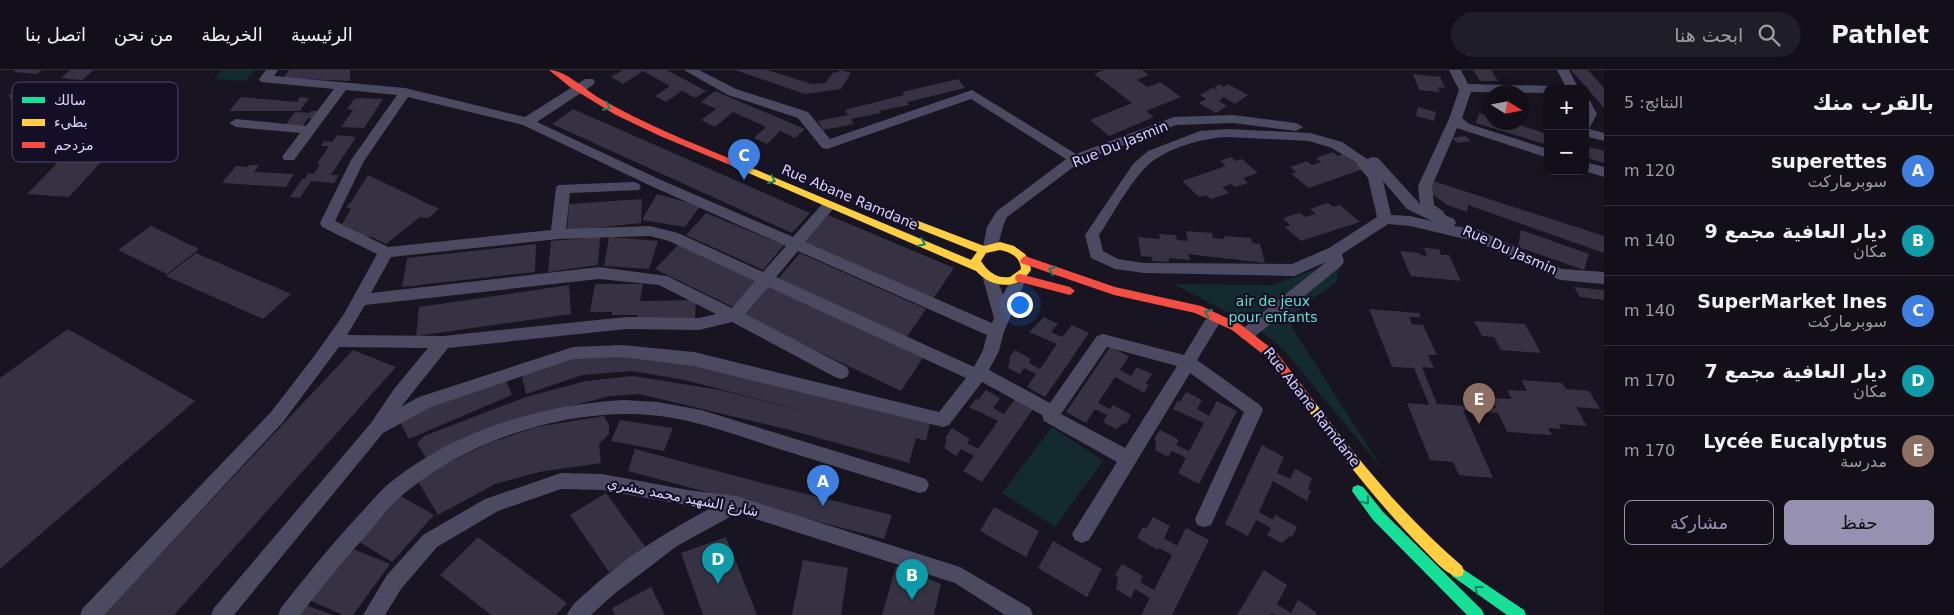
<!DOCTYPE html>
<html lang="ar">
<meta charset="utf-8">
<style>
:root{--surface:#120f19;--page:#1f1d26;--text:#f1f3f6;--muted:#9c9ca2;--line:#312f38;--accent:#9791b1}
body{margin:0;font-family:"DejaVu Sans",Cairo,sans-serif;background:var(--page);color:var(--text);direction:rtl}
.controls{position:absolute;right:15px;top:15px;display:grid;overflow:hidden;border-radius:8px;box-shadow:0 2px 8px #0003}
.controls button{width:45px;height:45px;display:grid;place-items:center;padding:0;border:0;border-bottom:1px solid var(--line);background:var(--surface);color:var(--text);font:25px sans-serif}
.compass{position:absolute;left:1484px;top:15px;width:45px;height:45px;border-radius:50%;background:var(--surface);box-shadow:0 2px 8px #0003;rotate:101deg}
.you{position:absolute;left:1019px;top:234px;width:18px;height:18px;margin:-12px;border:4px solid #fff;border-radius:50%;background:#1a73e8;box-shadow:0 0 0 8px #1a73e833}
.badge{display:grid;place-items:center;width:32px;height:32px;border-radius:50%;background:var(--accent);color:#fff;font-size:16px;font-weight:700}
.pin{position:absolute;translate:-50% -41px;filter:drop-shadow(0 1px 2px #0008)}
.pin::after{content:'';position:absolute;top:26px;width:18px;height:15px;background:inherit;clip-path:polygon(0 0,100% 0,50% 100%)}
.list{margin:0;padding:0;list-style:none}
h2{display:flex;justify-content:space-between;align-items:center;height:65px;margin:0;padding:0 20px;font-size:21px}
h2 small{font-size:16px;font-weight:400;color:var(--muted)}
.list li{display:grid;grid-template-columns:32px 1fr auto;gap:15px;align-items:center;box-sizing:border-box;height:70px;padding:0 20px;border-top:1px solid var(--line)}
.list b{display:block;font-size:19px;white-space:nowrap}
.list p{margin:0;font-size:16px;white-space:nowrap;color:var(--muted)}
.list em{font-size:16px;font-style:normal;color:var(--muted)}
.actions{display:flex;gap:10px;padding:15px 20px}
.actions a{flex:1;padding:11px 0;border:1px solid var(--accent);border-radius:8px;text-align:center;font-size:18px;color:var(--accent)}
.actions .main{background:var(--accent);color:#111}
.icon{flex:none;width:28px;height:28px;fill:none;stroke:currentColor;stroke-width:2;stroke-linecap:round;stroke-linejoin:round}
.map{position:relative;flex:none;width:1604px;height:545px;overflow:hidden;direction:ltr}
header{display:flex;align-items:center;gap:30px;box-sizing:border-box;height:70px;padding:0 25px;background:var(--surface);border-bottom:1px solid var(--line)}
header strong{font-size:24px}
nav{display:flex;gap:28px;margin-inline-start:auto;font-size:18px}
.search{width:350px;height:45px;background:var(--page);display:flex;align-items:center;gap:12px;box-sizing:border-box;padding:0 18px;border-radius:28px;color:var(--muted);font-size:19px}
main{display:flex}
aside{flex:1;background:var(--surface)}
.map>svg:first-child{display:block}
</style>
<header>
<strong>Pathlet</strong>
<div class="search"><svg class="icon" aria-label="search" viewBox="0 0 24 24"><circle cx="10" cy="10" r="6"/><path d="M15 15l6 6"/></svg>ابحث هنا</div>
<nav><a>الرئيسية</a><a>الخريطة</a><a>من نحن</a><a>اتصل بنا</a></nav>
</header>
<main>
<aside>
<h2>بالقرب منك<small>النتائج: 5</small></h2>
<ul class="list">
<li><span class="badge" style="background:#3f7fe0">A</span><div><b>superettes</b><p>سوبرماركت</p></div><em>120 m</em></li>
<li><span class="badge" style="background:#0f9aa8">B</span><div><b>ديار العافية مجمع 9</b><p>مكان</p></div><em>140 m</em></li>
<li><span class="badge" style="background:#3f7fe0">C</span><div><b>SuperMarket Ines</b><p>سوبرماركت</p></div><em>140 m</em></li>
<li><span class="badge" style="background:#0f9aa8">D</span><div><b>ديار العافية مجمع 7</b><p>مكان</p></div><em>170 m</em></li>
<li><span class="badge" style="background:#8d6e63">E</span><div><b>Lycée Eucalyptus</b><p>مدرسة</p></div><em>170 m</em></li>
</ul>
<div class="actions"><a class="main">حفظ</a><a>مشاركة</a></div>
</aside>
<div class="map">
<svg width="1604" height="545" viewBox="0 0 1604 545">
<rect width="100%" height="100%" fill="#181421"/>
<path fill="#132b2e" d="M221,0h34l-9,11 -32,-2z
M1341,190l-5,23 -34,23 -11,20 93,145 -101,-122 -25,-20 -84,-45 98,1z
M1052,357l51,34 -48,66 -53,-34z"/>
<path fill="#363243" d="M16,0h26l-5,4 -24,-2z
M70,0h24l-12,10 -21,-2z
M289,0h61v11l-67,-3z
M623,0h44l39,21 -11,7 -13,-7 -16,11 -11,-6 15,-10 -27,-15 -20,13 -12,-7z
M735,0h32l45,14 13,-1 9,-11 3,1 3,-3 11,3 -10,16 -36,5z
M1104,0h38l7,5 -12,5 11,7 12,-5 21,15 -35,14 8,6 -45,19 -19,-16 42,-17 -38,-29z
M1473,0h18l7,11h-18z
M1571,0h17l16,18v20z
M1413,4l27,3 5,11 -7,-1 2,5 -21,-2z
M958,9l7,9 -58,14 2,3 -30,6 2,2 -30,6 3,5 -31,6 -5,-9 30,-6 -3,-5 59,-15 -2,-3z
M1219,14l5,3 4,-3 20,11 -13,9 -11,-7 -5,4 8,5 -11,7 -17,-10 7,-4 -6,-4 12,-7 8,4 -6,-4z
M29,18l8,11 -20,8 -9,-12z
M715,21l90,38 -10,9 -15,-7 -13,13 -13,-6 12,-11 -33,-15 -18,15 -14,-7 15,-11 -15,-7z
M241,27l56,5 3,-5 9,1 -9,13h-71z
M360,28l23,1 -19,29 -23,-1 12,-17 -6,-1 7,-10z
M1418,37l18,5 -2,9 -18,-5z
M573,39l237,104 -18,20 -240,-109z
M311,41h9l-5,8 -7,-1 -6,9 -17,-1 10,-14 14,1z
M1479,43l13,4v5h18l38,12v11l-72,-22z
M105,44l38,2 -74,81 -42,-3z
M337,65l19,2 -25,38h8l-5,8 -23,-2 -11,17 -10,-1 12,-18h3l3,-6 6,1 6,-10h-3l12,-18h-8l3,-5 8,1z
M1465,66l6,5 -13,2 -6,-5z
M1585,76l19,5v12l-19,-6z
M1333,82l5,4 5,-2 20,15 -54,19 -18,-14 5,-2 -6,-5 17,-6 5,4 9,-3 -5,-4z
M1231,87l5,4 6,-2 16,14 -15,5 5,5 -13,4 -4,-3 -9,3 7,6 -18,6 -5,-4 -7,2 -17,-16 44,-15 -6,-5z
M249,95h10l-5,7 40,2 -8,13 -64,-4 14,-17 12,1z
M368,105l71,34 -11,9 -8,-1 -34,27 -14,-7h-6l-24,-13 9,-15 -5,-2 5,-5z
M1430,110l174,56v17l-136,-48 -1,7 -20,-7 -19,-14z
M657,124l43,12 -15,21 -43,-7z
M642,129l-1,24 -74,8 2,-27z
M1328,133l5,4 7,-2 20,17 -59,19 -16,-14 5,-2 -7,-7 17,-5 5,4 11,-3 -6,-5z
M706,143l78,32 -21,25 -77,-35z
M828,145l126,53 -21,31 -129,-56z
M151,156l48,23 -32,25 -49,-24z
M1521,160l68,24 -5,16 -66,-23z
M1186,161l26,2 1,5 12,1 -1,-3 27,2 1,5 8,1 5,19 -77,-9 2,6 -21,-2v4l-17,-1v-4l-11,-1 -3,-19 22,2 -1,-5 17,1 1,5 11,1z
M600,167l-2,28 -50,7 3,-31z
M609,167l49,4 -9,28 -45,-3z
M536,174l-1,28 -133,15 5,-29z
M679,174l78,36 -24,27 -78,-38z
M1424,178l15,1 2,6h8l12,26 -50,-5 -11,-25 19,2 1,2 7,1z
M196,183l95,41 -28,25 -97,-43z
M800,183l126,56 -20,29 -128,-59z
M595,214h48l-3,17 56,-1 -1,19 -58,1 1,-5h-26v-3h-22z
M569,215l2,29 -155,22 3,-29z
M766,216l157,72 -22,33 -160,-76z
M1574,217l30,3v10l-24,-3z
M1369,239l50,4 2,4h-12l3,7 11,1 14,30h-9l6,13 -12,-1 15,37 59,4 -5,-10 21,1 -5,-9 20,1 -6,-11 41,3 4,6 23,2 11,18 -24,-2 11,19 -28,-2 2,5 -13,-1 4,7 -45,-3 -9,-19 -35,-3 30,68 -34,-3 -6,-13 -23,-2 -23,-57 22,2 -15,-37 -22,-1z
M1044,247l14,7 -7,8 11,5 10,-12 17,8 -44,64 -18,-10 9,-13 -12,-6 -4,6 -12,-6 2,-9 -1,-1 6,-8 16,9 -2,4 11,6 17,-25 -28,-12z
M1474,251l51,3 16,29 -40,-3 -7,-13 -12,-1z
M68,259l127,72 -195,168v-191z
M1110,277l19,9 -9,14 11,6 6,-9 15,7 -6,10 3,1 -5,8 -29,-16 -17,26 12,6 3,-4 18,10 -5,9 -2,-1 -8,6 -13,-7 4,-7 -12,-6 -9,14 -20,-11z
M353,280l43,17 -222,248h-71z
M638,286l48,4 244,63 -4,18 -10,-3 -7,25 -123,-34 -147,-35 -29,2 -79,20 -104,44 -10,-17 7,-7 102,-39 60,-16 47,-5 87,14 139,35 -174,-45 -53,-9 -50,4 -56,19 -5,-22 56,-15z
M504,306l8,19 -103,44 -9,-17 24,-14z
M986,320l14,8 -7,10 11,6 11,-15 18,10 -51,73 -19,-11 11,-15 -13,-7 -5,7 -12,-8 3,-9 -2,-1 7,-10 18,11 -3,4 11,6 20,-28 -29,-14 7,-8 2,1z
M1186,322l16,8 -5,9 12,7 8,-15 20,10 -38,73 -21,-11 8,-15 -14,-7 -4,6 -13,-7 1,-9 -2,-2 6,-9 19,10 -3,5 13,6 15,-28 -31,-14 5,-9 2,2z
M604,346l5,9v9l-10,10 2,19 -62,9 -44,12 -57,31 -22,-37 71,-34 49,-17z
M620,350l53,8 -9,23 -53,-10z
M1262,375l22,12 -7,16 13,6 5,-10 17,9 -4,11 3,2 -4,10 -34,-20 -14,31 14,8 2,-5 22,12 -5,10 -2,-1 -8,7 -15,-8 4,-7 -15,-8 -8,16 -23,-12z
M635,379l131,35 126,31 -8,24 -256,-68z
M395,423l39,22 -42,47 -39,-24z
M606,423l40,55 -37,24 -39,-57z
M994,437l45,24 -13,26 -46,-26z
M1153,447l17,9 -6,12 13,8 9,-18 23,12 -37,75h-31l9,-17 -15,-9 -4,9 -15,-9 2,-12 -3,-2 7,-11 21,12 -3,6 14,8 18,-35 -13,-7 -1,2 -21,-12 6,-11 3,2z
M478,467l89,66 -11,12h-65l-51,-40z
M726,467l31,78h-54l-22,-62z
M1053,471l49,28 -15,28 -49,-29z
M346,476l44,18 -37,51h-10l-38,-17z
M803,490l45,8 -7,47h-49z
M896,496l45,18 -7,31h-52z
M1264,500l23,15 -10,19 14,9 7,-13 19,13 -1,2h-41l-3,-2 -2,2h-33z
M651,517l14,28h-50l-3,-7z
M300,533l33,12h-42z"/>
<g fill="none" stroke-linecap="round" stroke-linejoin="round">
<path fill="#4c4a61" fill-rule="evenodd" d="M266,0h12l-4,6 131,12 120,29 60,-38h8l2,3 -2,3 -56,37 124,58 132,57 31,-35h10l2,3 -2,3 -29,34 187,81 2,-5 -11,-39 3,-4 5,-2 5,2 7,20 10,-20 5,-2 5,2 3,4 -22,53 -5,19 -10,19 61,33 47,-67 6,-2 81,21 21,-35 6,-2 6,2 2,4 -22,36 63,45 3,5 -52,115 -7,2 -7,-2 -2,-6 49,-107 -54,-39 -101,167 -7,3 -7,-3 -3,-6 45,-72 -73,-41 -2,-6 -60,-33 -33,43 -6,2 -249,-61 -72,-9 -49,2 -142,48 -48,26 -149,182h-23l3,-7 157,-185 23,-34 34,-41 -89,-1 -56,75 -179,193h-24l3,-7 188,-196 44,-57 29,-41 33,-60 -55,-27 -2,-4 31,-63 46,-65 -51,-5 -52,70h-10l-2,-3 18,-24 -64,-6 -7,-4 7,-4 70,7 28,-37 -73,-7 -2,-3zM408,27l115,28 128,61 135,60 -23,26 -85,-39 -28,-7 -84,3 4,-36 69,-3 2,-3 -2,-3 -5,-2 -76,3 -2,3 -5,42 -163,17 -53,-26 29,-60zM650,166l19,5 86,40 -23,27 -65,-32 -68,-9 -228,26 20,-36 167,-18zM798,181l189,84 -4,15 -9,17 -198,-90zM599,209l60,6 57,29 -17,4 -73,-1 -183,19 -96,-1 18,-30zM768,217l198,91 -27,34 -245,-60 -72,-7 -49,2 -154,50 -18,10 47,-59 178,-19 73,1 33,-8 103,55 6,2 6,-2 2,-5 -2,-5 -102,-53zM1107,277l70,19 -52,82 -64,-34z
M684,0h15l37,19 72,23 22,27 142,-49 104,64 98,-37 59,-2 63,8 7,4 -7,4 -63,-8 -57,2 -96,37 -73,55c-6,11 -6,23 -12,34l-5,1 -5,-1 -2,-4 4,-20 10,-16 69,-52 -95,-60 -144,50 -5,-1 -24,-30 -70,-23z
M1449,0h12l7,14 84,2 2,3h-6v4l-77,-1 -9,26 7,6 79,25v9l-91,-30 -25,58 2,19 9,6 2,4 9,4 2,4 -2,3 25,4 83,39 42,3v12l-44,-4 -82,-38 -68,-16 -22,-2 -46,30 2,8 -3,4 -88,72 -6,2 -6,-2 -2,-4 2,-4 85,-68 -32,14 -150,-3 -29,-4 -24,-11 -6,-23 48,-71 15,-13 52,-20 28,-2 82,4 32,9 25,17 6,-2 5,1 42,46 -2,-18 31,-67 10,-29zM1228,67l81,4 23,7 23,14 13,16 9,39 -48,31 -37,16 -148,-1 -26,-4 -15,-8 -4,-16c14,-21 27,-46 44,-65 18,-21 59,-32 85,-33zM1383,111l24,28 25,12 -22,-5 -19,-1z
M1557,0h12l10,19h-12z
M1585,30l5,1 7,13 -8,15 15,4v8l-19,-5z
M1585,92l19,5v10l-19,-6z
M624,330l34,2 43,8 219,67 6,2 3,6 -3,6 -6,2c-49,-15 -98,-31 -147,-46 -37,-12 -74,-26 -113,-31 -88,-11 -197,24 -263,84 -8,7 -15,16 -22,25 -26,29 -51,59 -75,90h-22l3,-7c25,-32 50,-63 78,-93 9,-9 16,-19 26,-28 66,-56 154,-82 239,-87z
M561,403l41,1 86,16 48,6 224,71 70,41 3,7h-28l-50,-32 -218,-70 -60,33 -63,48 -23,21h-24c4,-10 12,-16 20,-23 37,-34 79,-60 122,-83l-107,-19 -41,-1 -63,22 -61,36 -36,42 -16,26h-22l24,-40 36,-40 62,-36z"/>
<path fill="#16e098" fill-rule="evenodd" d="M1358,415l5,2 20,25 99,98 2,5h-17l-94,-95 -21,-29 1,-4z
M1457,495l67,45 2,5h-19l-55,-39 -2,-5 2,-5z"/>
<path fill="#ffcf43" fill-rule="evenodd" d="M733,90l238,100 6,-8 -93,-37 -1,-2 1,-2h8l92,35 16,-4 14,4 11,8 4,6 2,10c-13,21 -40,18 -55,1l-246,-106v-4zM1000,180c11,2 20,7 21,19l-11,8c-13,2 -22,-5 -29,-16l5,-8z
M1309,328l4,2c45,60 92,117 149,166l2,5 -2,5 -5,1c-12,-4 -23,-17 -32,-26 -45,-45 -83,-94 -120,-145l-2,-3 2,-3z"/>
<path fill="#f24e42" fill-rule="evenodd" d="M549,0c17,0 36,20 52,29 43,25 89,43 135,62l2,2 -2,2h-6l-70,-29 -46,-22 -44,-27z
M1025,186l90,31 86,19 39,18 37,29 36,47 2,3 -2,3 -4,2 -4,-2 -36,-47 -37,-29 -37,-17 -81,-18 -93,-32 -1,-3z
M1020,204l50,13 5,4 -5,4 -54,-14 -1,-3 1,-3z"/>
</g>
<defs><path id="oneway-chevron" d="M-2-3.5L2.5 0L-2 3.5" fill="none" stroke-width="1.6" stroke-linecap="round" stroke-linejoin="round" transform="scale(1.25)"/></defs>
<g stroke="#168265">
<use href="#oneway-chevron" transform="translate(607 37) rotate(26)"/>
<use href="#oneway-chevron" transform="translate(772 110) rotate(23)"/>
<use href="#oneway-chevron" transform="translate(922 173) rotate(23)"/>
<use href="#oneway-chevron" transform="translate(1052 200) rotate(-160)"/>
<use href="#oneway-chevron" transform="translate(1208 243) rotate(-158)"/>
<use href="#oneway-chevron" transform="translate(1366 431) rotate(51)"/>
<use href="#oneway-chevron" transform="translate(1478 519) rotate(-142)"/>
</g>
<g text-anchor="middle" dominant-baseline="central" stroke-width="4.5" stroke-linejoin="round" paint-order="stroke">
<g font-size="14" fill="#dcd4ff" stroke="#150f26">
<text transform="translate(1120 74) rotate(-22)">Rue Du Jasmin</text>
<text transform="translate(850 127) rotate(23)">Rue Abane Ramdane</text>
<text transform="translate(1510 180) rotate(24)">Rue Du Jasmin</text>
<text transform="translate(1312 337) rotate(52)">Rue Abane Ramdane</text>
<text transform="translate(683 427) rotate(11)">شارغ الشهيد محمد مشري</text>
</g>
<g font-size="14" fill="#60dfc7" stroke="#150f26">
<text x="1273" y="231">air de jeux<tspan x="1273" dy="16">pour enfants</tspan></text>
</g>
</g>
<rect x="12" y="12" width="166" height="80" rx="8" fill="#150f26" stroke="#514a67" stroke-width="1"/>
<rect x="22" y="27" width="23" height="6" fill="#16e098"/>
<rect x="22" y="49" width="23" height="7" fill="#ffcf43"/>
<rect x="22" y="72" width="23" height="6" fill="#f24e42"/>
<g font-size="14" fill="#dcd4ff">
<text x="54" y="35">سالك</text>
<text x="54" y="57">بطيء</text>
<text x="54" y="80">مزدحم</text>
</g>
</svg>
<div class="controls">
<button>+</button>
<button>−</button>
</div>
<svg class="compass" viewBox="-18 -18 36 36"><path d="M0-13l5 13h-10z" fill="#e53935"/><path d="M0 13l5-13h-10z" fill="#9c9ca2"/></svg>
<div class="you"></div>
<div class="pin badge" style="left:823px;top:436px;background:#3f7fe0">A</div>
<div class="pin badge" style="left:912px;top:530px;background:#0f9aa8">B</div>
<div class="pin badge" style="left:744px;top:110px;background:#3f7fe0">C</div>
<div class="pin badge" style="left:718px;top:514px;background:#0f9aa8">D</div>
<div class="pin badge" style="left:1479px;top:354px;background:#8d6e63">E</div>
</div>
</main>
